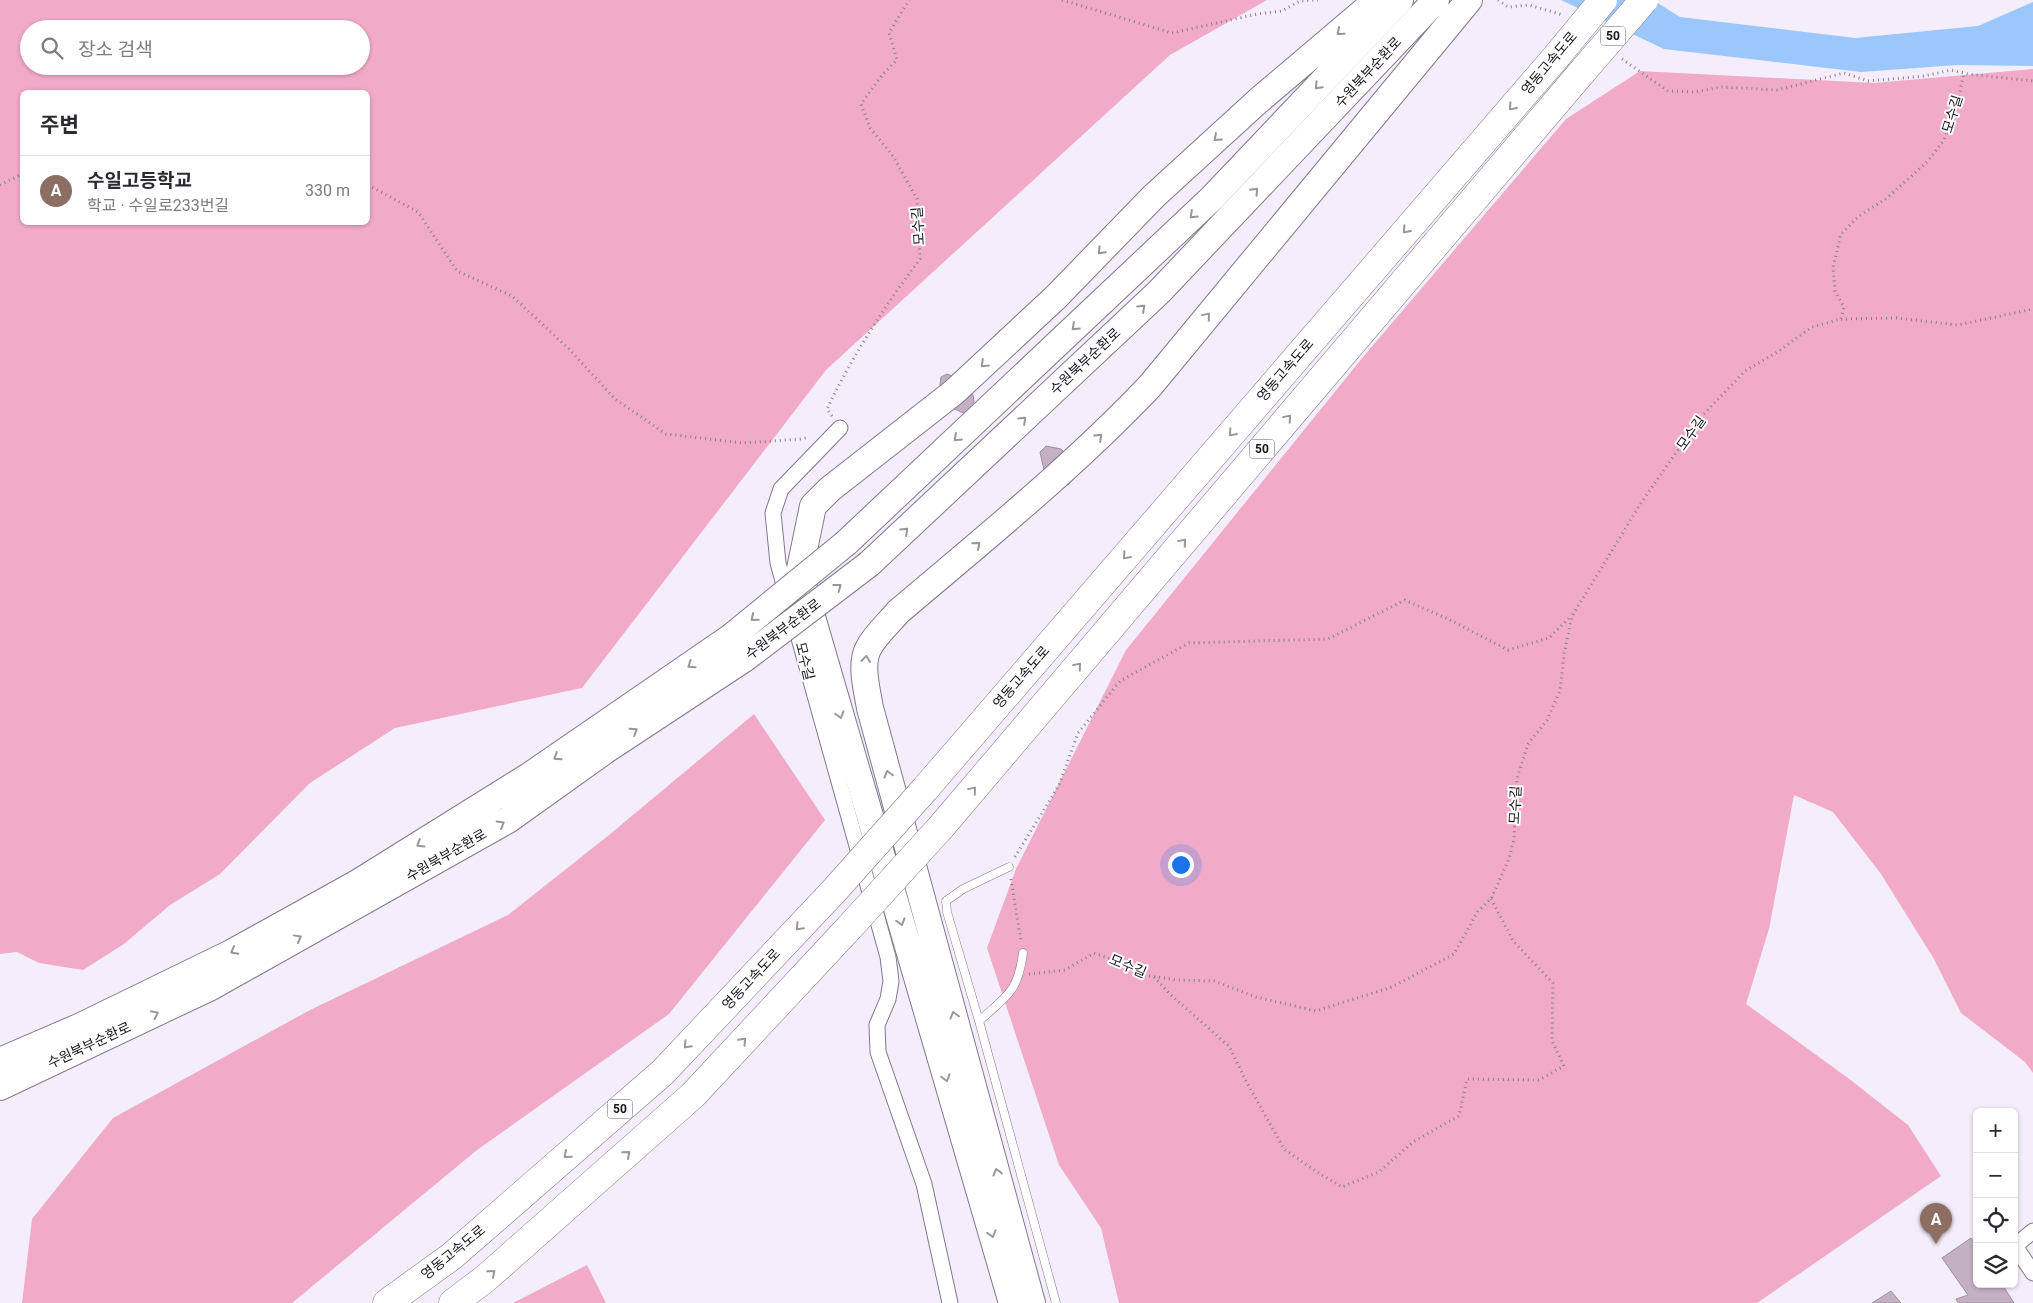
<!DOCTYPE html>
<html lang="ko">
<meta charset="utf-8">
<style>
:root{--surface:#fff;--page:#f7f7f7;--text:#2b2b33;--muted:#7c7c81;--line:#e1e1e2;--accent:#b45309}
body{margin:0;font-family:Roboto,"Noto Sans KR",sans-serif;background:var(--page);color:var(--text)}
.controls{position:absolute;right:15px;bottom:15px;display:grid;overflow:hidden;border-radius:8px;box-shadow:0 1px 4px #0004}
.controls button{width:45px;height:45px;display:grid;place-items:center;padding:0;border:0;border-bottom:1px solid var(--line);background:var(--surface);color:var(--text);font:25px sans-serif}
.you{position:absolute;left:1180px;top:864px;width:18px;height:18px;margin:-12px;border:4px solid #fff;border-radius:50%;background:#1a73e8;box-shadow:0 0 0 8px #1a73e833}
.badge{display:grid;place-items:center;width:32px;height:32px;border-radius:50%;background:var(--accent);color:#fff;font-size:16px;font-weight:700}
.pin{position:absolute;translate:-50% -41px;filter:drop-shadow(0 1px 2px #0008)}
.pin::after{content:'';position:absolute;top:26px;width:18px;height:15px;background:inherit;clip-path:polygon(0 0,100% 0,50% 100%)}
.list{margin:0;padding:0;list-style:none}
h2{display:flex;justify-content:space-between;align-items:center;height:65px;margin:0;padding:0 20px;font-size:21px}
h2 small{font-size:16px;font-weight:400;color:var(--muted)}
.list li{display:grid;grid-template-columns:32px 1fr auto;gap:15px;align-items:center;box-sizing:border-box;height:70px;padding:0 20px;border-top:1px solid var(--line)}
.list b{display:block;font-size:19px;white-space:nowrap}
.list p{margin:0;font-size:16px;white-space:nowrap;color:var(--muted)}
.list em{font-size:16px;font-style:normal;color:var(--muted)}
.icon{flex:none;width:28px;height:28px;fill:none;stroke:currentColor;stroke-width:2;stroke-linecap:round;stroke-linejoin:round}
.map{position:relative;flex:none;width:2033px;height:1303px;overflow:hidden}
.search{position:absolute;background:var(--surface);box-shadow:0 1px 4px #0004;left:20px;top:20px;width:350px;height:55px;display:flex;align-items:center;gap:12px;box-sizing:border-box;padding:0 18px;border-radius:28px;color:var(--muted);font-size:19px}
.panel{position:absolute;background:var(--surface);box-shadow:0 1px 4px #0004;left:20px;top:90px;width:350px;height:135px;border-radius:8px}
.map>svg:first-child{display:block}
</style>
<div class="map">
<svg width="2033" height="1303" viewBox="0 0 2033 1303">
<rect width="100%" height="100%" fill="#f4eefc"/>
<path fill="#f1abc8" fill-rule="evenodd" d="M0,0h1267l-97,55 -344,315 -244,318 -187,40 -85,55 -90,91 -50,31 -46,39 -41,26 -44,-7 -22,-11 -17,2zM29,29h332v37h-332zM368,92v130h-346v-130z
M2033,69v1004l-8,-11 -64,-49 -27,-54 -53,-85 -48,-62 -39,-17 -25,134 -23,75 102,74 60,47 33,51 -184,127h-638l-18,-75 -42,-63 -72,-217 29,-79 110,-219 237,-293 203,-238 74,-48 234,12z
M754,714l71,106 -156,194 -192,136 -185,153h-270l10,-84 81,-101 197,-108 198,-95 101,-80z
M587,1265l19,38h-93z"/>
<path fill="#9bc7fc" d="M1561,0h92l27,17 175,21 123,-12 55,-24v64l-76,-1 -96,7 -197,-23z"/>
<path fill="#c3b0c2" stroke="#a190a0" d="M947,374l14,5 6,5 6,11 2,15 -7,5 -16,-7 -9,-13 -3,-10 1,-8z
M1046,446l15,3 11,11 2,18 -6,7 -12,-5 -12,-10 -4,-18z
M1971,1238l6,9v37h25l12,19h-56l-2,-4 12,-4 -26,-37z
M1891,1291l10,12h-29z"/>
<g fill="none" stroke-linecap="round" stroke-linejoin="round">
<defs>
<path id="service" d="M1023,953c-5,39 -16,43 -44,68l77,282
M979,1021l-32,-109 -1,-11 17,-12 46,-22"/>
<path id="minor" d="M840,428l-59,61 -8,24 5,50 110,394 3,24 -3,18 -11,26 1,27 46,132 26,119
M2033,1231l-18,15 18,27"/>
<path id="trunk" d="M846,543l366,-345 188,-198
M869,564l290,-272 277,-292
M0,1061l81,-35 150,-73 128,-71 170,-106 202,-139
M0,1087l211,-100 297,-167 98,-70 138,-91
M1012,1303l-207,-710 -5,-24 13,-63 17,-17 124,-97 102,-95 98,-101 104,-95 119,-101
M1032,1303l-162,-595c-3,-18 -10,-43 -2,-59 7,-14 20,-25 30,-37 86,-73 174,-144 252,-226l319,-386"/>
<path id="motorway" d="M925,789l631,-732
M941,827l641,-755
M387,1303l65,-47 211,-184 170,-180
M453,1303l33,-25 207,-183 154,-165"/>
</defs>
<use href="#service" stroke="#80788c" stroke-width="9"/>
<use href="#minor" stroke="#80788c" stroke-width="17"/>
<use href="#trunk" stroke="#80788c" stroke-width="28"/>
<use href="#motorway" stroke="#80788c" stroke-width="29"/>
<path stroke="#85808b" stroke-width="3" stroke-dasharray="1 4" stroke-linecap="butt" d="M1062,0l110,33 85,-19 25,-3 18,-10 18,-1
M1498,0l10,7 21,-2 34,10
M1622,59l46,32 26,1 28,-5 55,3 67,-17 24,8 57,-5 26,-6 17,4 65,7
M0,185l22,-11
M368,185l50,27 39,59 55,25 57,53 46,50 51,35 77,9 58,-4 8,-2
M1841,319l55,-1 62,7 75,-16
M832,416l-5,-7c24,-51 59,-105 93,-150l-3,-60 -24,-43 -23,-28 -9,-24 22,-30 14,-14 -8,-27 20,-33
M1015,857l44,-72 19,-52 42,-52 69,-38 139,-4 77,-39 45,20 58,30 41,-12 22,-22
M1011,879l10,63
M1029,974l36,-4 29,-17 34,12 15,10 34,5 37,1 42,16 60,14 76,-24 62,-33 24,-43 13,-12 18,-40 5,-20 3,-61 11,-34 19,-24 13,-29 4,-37 8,-38 69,-113 59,-85 45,-47 34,-20 33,-24 29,-8 3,-12 -9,-16 -2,-24 8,-33 18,-18 28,-18 40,-36 17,-22 11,-27 9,-40
M1154,977l19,20 56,49 17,35 38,68 33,23 25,15 37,-15 34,-30 46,-26 8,-37 72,1 25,-14 -12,-25 1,-58 -39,-41 -23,-43"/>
<use href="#service" stroke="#fff" stroke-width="8"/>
<use href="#minor" stroke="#fff" stroke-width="15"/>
<use href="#trunk" stroke="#fff" stroke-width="26"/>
<use href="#motorway" stroke="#fff" stroke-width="28"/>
<defs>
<path id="trunk-bridge" d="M731,637l115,-94
M744,659l125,-95"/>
<path id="motorway-bridge" d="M1556,57l47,-57
M1582,72l62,-72
M833,892l92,-103
M847,930l94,-103"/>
</defs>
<use href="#trunk-bridge" stroke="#80788c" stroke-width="28" stroke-linecap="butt"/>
<use href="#motorway-bridge" stroke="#80788c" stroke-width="29" stroke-linecap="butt"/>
<use href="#trunk-bridge" stroke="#fff" stroke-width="26"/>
<use href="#motorway-bridge" stroke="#fff" stroke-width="28"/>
</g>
<defs><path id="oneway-chevron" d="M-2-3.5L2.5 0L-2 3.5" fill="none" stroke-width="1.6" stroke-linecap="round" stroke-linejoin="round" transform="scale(1.25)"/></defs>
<g stroke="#98969a">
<use href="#oneway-chevron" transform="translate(1340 32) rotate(140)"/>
<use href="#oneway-chevron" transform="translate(1318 86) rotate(134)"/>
<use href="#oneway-chevron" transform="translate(1512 107) rotate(131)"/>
<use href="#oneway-chevron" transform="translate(1217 138) rotate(138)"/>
<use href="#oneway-chevron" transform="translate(1255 191) rotate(-47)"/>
<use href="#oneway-chevron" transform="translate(1193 215) rotate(137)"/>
<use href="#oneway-chevron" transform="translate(1406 230) rotate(131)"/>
<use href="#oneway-chevron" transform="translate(1101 251) rotate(134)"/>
<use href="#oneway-chevron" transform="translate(1142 308) rotate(-43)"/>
<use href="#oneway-chevron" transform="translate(1207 316) rotate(-50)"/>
<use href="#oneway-chevron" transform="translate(1075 327) rotate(137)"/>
<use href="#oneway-chevron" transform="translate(984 364) rotate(137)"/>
<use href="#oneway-chevron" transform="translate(1288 418) rotate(-50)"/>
<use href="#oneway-chevron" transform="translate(1023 420) rotate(-43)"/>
<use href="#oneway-chevron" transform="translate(1232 433) rotate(131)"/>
<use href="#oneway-chevron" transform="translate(1099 437) rotate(-43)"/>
<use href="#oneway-chevron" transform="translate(957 438) rotate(137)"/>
<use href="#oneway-chevron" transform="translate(905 531) rotate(-43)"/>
<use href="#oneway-chevron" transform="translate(1183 542) rotate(-50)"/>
<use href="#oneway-chevron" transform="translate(977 545) rotate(-41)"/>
<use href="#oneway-chevron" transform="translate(1126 556) rotate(131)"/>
<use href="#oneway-chevron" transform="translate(838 587) rotate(-37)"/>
<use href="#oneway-chevron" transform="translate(754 618) rotate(140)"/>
<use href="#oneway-chevron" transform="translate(866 659) rotate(-83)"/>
<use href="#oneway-chevron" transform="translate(691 665) rotate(145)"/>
<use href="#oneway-chevron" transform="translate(1078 666) rotate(-50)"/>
<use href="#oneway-chevron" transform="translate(840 715) rotate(74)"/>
<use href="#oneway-chevron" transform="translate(634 731) rotate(-33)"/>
<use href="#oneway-chevron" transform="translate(557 757) rotate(147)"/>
<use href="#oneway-chevron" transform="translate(888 774) rotate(-105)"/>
<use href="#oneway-chevron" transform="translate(973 790) rotate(-50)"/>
<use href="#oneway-chevron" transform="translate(501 824) rotate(-30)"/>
<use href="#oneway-chevron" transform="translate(420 844) rotate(148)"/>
<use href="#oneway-chevron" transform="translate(901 922) rotate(74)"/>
<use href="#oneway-chevron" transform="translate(799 927) rotate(133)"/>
<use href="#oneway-chevron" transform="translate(298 938) rotate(-29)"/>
<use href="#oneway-chevron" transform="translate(234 951) rotate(152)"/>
<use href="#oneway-chevron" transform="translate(155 1014) rotate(-26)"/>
<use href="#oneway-chevron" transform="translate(954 1015) rotate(-105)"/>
<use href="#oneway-chevron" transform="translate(743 1041) rotate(-47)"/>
<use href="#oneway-chevron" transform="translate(687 1045) rotate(133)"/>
<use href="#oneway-chevron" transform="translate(946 1078) rotate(74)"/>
<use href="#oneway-chevron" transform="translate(627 1154) rotate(-41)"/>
<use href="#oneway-chevron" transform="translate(567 1155) rotate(139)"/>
<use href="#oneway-chevron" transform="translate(997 1172) rotate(-105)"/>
<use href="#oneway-chevron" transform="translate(992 1234) rotate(74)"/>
<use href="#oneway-chevron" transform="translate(492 1273) rotate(-41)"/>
</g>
<g text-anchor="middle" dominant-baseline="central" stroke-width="4" stroke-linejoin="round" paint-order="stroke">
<g fill="#fefefe" stroke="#5e5c61" stroke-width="1">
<rect x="1600.5" y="26.5" width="25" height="19" rx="4"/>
<rect x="1249.5" y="439.5" width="25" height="19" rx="4"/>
<rect x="607.5" y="1099.5" width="25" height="19" rx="4"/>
</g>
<g font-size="12" font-weight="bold" fill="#19161e">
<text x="1613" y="36">50</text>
<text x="1262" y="449">50</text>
<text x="620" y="1109">50</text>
</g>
<g font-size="14" fill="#19161e" stroke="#fefefe">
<text transform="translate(1549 63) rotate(-50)">영동고속도로</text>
<text transform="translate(1368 72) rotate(-47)">수원북부순환로</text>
<text transform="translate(1952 114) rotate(-73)">모수길</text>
<text transform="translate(918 226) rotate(-94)">모수길</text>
<text transform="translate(1085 361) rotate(-43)">수원북부순환로</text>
<text transform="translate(1285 370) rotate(-49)">영동고속도로</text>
<text transform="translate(1691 433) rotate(-54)">모수길</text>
<text transform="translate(783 629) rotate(-37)">수원북부순환로</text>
<text transform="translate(805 661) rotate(76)">모수길</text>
<text transform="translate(1021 677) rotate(-49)">영동고속도로</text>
<text transform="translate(1515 805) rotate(-87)">모수길</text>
<text transform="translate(446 855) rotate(-30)">수원북부순환로</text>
<text transform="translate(1128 966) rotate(23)">모수길</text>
<text transform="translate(751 979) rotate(-47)">영동고속도로</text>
<text transform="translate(89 1045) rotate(-25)">수원북부순환로</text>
<text transform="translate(453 1252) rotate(-39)">영동고속도로</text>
</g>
</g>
</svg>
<div class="controls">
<button>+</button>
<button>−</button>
<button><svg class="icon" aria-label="locate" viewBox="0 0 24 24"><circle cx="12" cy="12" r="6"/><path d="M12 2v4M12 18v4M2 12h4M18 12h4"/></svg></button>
<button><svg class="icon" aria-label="layers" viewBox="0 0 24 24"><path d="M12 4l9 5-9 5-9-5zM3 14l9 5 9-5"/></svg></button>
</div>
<div class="you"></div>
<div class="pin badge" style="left:1936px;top:1244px;background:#8d6e63">A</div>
<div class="search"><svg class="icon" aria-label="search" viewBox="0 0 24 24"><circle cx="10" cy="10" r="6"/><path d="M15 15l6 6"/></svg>장소 검색</div>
<section class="panel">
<h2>주변<small></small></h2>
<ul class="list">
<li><span class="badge" style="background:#8d6e63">A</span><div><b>수일고등학교</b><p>학교 · 수일로233번길</p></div><em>330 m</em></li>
</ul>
</section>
</div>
